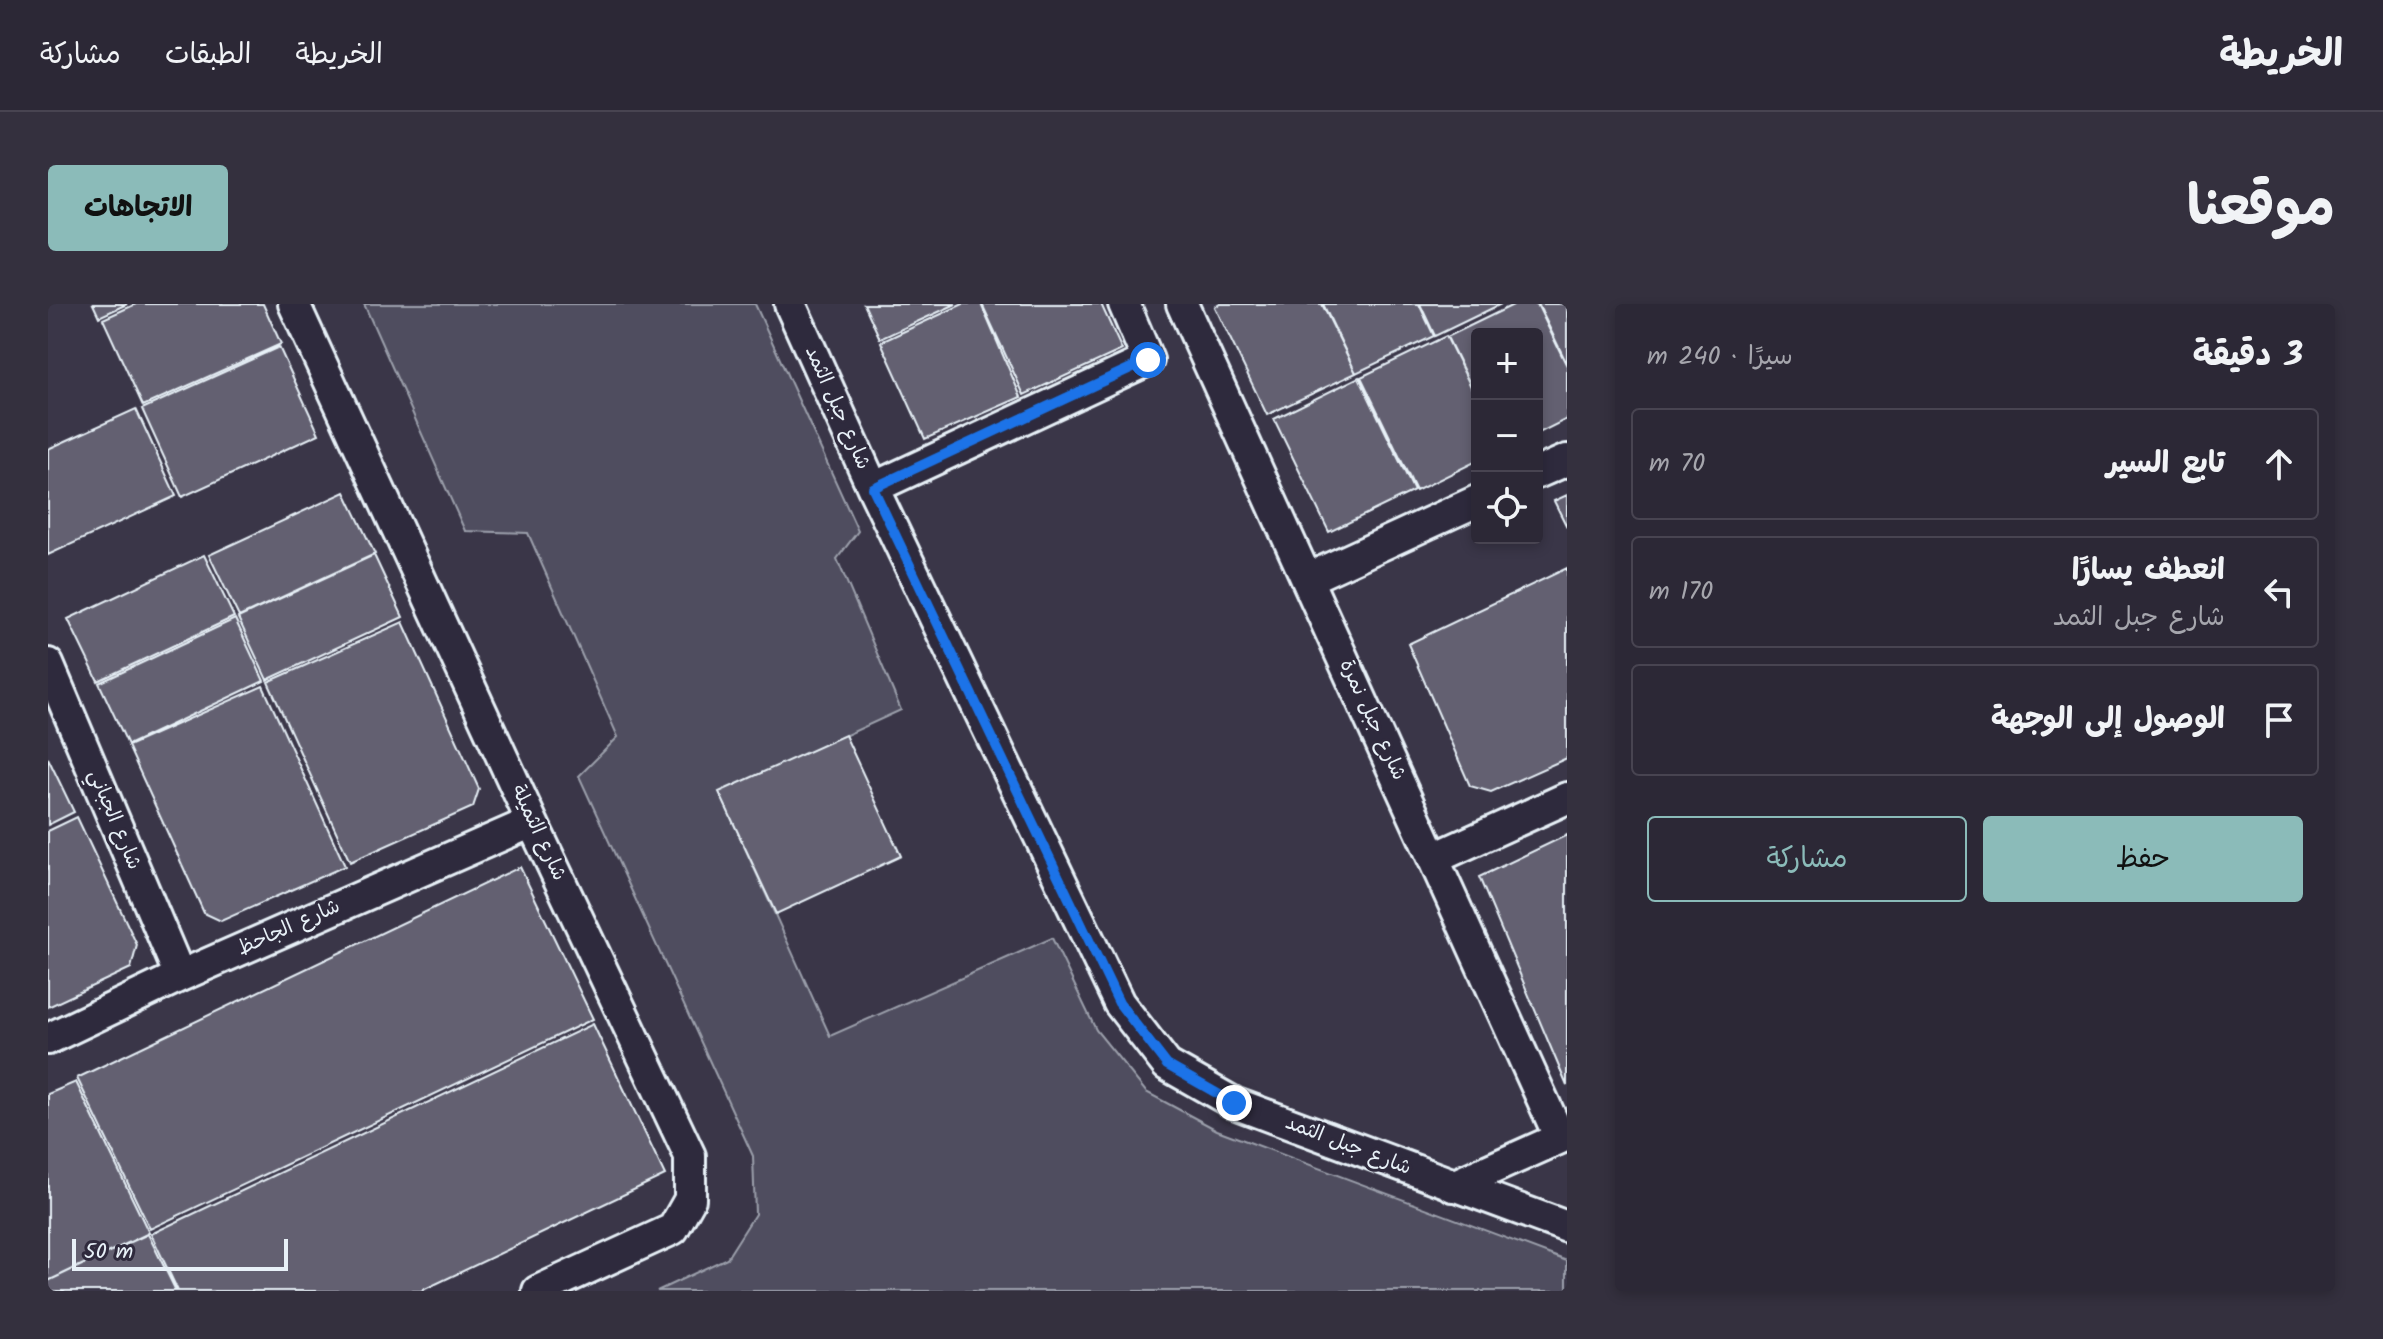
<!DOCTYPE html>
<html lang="ar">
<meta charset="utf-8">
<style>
:root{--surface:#2c2836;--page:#34303e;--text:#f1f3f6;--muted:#a6a6ad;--line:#484451;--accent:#8bbbb9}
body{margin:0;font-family:Kalam,"Playpen Sans Arabic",sans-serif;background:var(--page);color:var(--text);direction:rtl}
.controls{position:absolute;right:24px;top:24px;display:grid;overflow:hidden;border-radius:8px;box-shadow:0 4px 12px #0003}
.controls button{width:72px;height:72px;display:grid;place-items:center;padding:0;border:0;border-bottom:2px solid var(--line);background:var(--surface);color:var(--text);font:40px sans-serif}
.scale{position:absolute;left:24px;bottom:20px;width:216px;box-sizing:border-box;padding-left:8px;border:4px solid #e8f1f8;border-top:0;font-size:22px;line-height:28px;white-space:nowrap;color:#e8f1f8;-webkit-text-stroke:6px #2f2a3d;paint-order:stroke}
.stop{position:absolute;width:24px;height:24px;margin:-18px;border:6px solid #1a73e8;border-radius:50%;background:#fff}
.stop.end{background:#1a73e8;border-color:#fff;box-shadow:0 2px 8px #0008}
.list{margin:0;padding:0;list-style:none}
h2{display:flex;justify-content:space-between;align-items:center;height:104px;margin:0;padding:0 32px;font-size:34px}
h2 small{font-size:26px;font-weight:400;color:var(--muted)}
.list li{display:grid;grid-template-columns:52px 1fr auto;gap:24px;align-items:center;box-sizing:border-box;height:112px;margin:0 16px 16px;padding:0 16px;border:2px solid var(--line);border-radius:8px}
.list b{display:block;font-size:30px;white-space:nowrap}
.list p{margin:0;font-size:26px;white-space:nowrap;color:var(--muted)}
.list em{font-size:26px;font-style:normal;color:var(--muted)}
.actions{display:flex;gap:16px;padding:24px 32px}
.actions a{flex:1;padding:18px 0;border:2px solid var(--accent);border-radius:8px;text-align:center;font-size:28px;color:var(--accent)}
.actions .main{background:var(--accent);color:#111}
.icon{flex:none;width:44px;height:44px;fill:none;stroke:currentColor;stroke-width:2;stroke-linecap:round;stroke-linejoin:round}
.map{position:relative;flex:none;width:1519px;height:987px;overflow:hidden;direction:ltr;border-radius:8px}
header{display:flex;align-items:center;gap:48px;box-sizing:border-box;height:112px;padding:0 40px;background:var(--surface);border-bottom:2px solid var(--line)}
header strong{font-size:38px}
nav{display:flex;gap:44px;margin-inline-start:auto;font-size:28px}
.intro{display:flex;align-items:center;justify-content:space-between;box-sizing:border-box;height:192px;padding:0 48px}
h1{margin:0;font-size:56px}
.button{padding:20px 36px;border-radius:8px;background:var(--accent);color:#111;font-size:28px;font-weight:700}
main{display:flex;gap:48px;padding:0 48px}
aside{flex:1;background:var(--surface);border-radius:8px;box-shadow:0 4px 12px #0003}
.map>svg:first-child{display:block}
</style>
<header>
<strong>الخريطة</strong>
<nav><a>الخريطة</a><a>الطبقات</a><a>مشاركة</a></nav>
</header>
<div class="intro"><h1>موقعنا</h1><a class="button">الاتجاهات</a></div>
<main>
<aside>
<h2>3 دقيقة<small>سيرًا · 240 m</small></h2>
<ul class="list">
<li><svg class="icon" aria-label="ahead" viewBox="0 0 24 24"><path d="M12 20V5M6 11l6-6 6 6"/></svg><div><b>تابع السير</b></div><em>70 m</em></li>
<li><svg class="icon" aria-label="left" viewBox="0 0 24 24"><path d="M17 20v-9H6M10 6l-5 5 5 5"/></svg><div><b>انعطف يسارًا</b><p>شارع جبل الثمد</p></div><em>170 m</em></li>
<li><svg class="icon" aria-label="arrive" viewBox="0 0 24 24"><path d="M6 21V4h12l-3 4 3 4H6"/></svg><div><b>الوصول إلى الوجهة</b></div></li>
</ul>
<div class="actions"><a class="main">حفظ</a><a>مشاركة</a></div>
</aside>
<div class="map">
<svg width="1519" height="987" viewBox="0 0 1519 987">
<rect width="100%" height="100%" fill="#3a3648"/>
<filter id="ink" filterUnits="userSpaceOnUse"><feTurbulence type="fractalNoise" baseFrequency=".0125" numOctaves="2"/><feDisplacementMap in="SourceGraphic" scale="16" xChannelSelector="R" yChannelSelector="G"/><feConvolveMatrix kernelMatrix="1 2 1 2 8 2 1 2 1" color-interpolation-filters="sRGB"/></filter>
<g filter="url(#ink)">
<path fill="#504e5f" stroke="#9ca0ac" stroke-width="2" d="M316,0h391l103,227 -21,28 64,151 -181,83 110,243 222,-98 44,92 50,62 71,38 350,131v30h-910l70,-33 28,-44 -2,-58 -174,-380 39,-39 -90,-204 -63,-2z"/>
<path fill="#636171" stroke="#e8f1f8" stroke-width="2" d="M45,0h34l-28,13z
M88,0h127l18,40 -138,62 -40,-87z
M816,0h92l-76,35z
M915,0h18l40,93 -96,42 -44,-97z
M934,0h119l21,46 -98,45z
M1172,0h102l34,69 -89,42 -52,-108z
M1275,0h96l15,32 -78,37z
M1372,0h81l-66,32z
M1467,0h22l30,62v53l-30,15v-100h-60v64l-30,-61z
M1490,0h29v60z
M1398,32l31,63v62l-61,30 -55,-114z
M231,43l40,87 -137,63 -40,-88z
M1311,73l55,114 -85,41 -55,-113z
M88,105l40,87 -128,59v-106z
M297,188l30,62 -136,63 -30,-62z
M1519,191v32l-13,-26z
M156,251l30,62 -136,64 -30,-62z
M326,251l29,62 -136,63 -29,-62z
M1519,264v190l-76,34 -21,-6 -62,-142z
M187,315l29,62 -136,64 -29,-62z
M355,318l76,167 -6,18 -123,55 -82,-180z
M215,382l82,180 -124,55 -17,-8 -76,-167z
M797,431l56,121 -125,58 -57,-122z
M0,454l26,54 -26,13z
M29,513l60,128 -6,23 -83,39v-176z
M1519,531v251l-88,-209z
M472,563l73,152 -443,210 -73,-151z
M545,720l72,151 -244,116h-243l-27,-57z
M28,778l73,151 -101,48v-187z
M100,930l28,57h-128v-10z"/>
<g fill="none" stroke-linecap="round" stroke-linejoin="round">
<defs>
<path id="minor" d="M246,0l238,518 158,334v43l-17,30 -135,62
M742,0l83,184 246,515 48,62 67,38 333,124
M1134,0l378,834
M1489,169l30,-13
M825,184l275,-128 -24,-56
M1259,275l170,-78
M0,360l132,312
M1387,554l132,-60
M0,735l132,-63 352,-154
M1405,882l114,-51"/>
</defs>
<use href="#minor" stroke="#e8f1f8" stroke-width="36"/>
<use href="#minor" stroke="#2f2a3d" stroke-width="30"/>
</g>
</g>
<g fill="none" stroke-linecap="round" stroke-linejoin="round" filter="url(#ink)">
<path stroke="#1a73e8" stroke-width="10" d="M1100,56l-275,128 246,515 48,62 67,38"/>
</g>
<g text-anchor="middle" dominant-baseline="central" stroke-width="6" stroke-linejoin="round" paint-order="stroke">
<g font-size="20" fill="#e8f1f8" stroke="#2f2a3d">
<text transform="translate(789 104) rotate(66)">شارع جبل الثمد</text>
<text transform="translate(1324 416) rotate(65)">شارع جبل نمرة</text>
<text transform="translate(66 516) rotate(67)">شارع الجباني</text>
<text transform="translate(490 529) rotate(65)">شارع الثميلة</text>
<text transform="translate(241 624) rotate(-24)">شارع الجاحظ</text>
<text transform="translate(1300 842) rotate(21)">شارع جبل الثمد</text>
</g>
</g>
</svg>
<div class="controls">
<button>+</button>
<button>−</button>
<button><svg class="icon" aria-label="locate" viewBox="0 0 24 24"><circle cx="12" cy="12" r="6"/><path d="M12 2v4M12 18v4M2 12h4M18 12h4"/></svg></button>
</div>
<div class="scale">50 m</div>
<div class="stop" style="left:1100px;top:56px"></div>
<div class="stop end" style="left:1186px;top:799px"></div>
</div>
</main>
